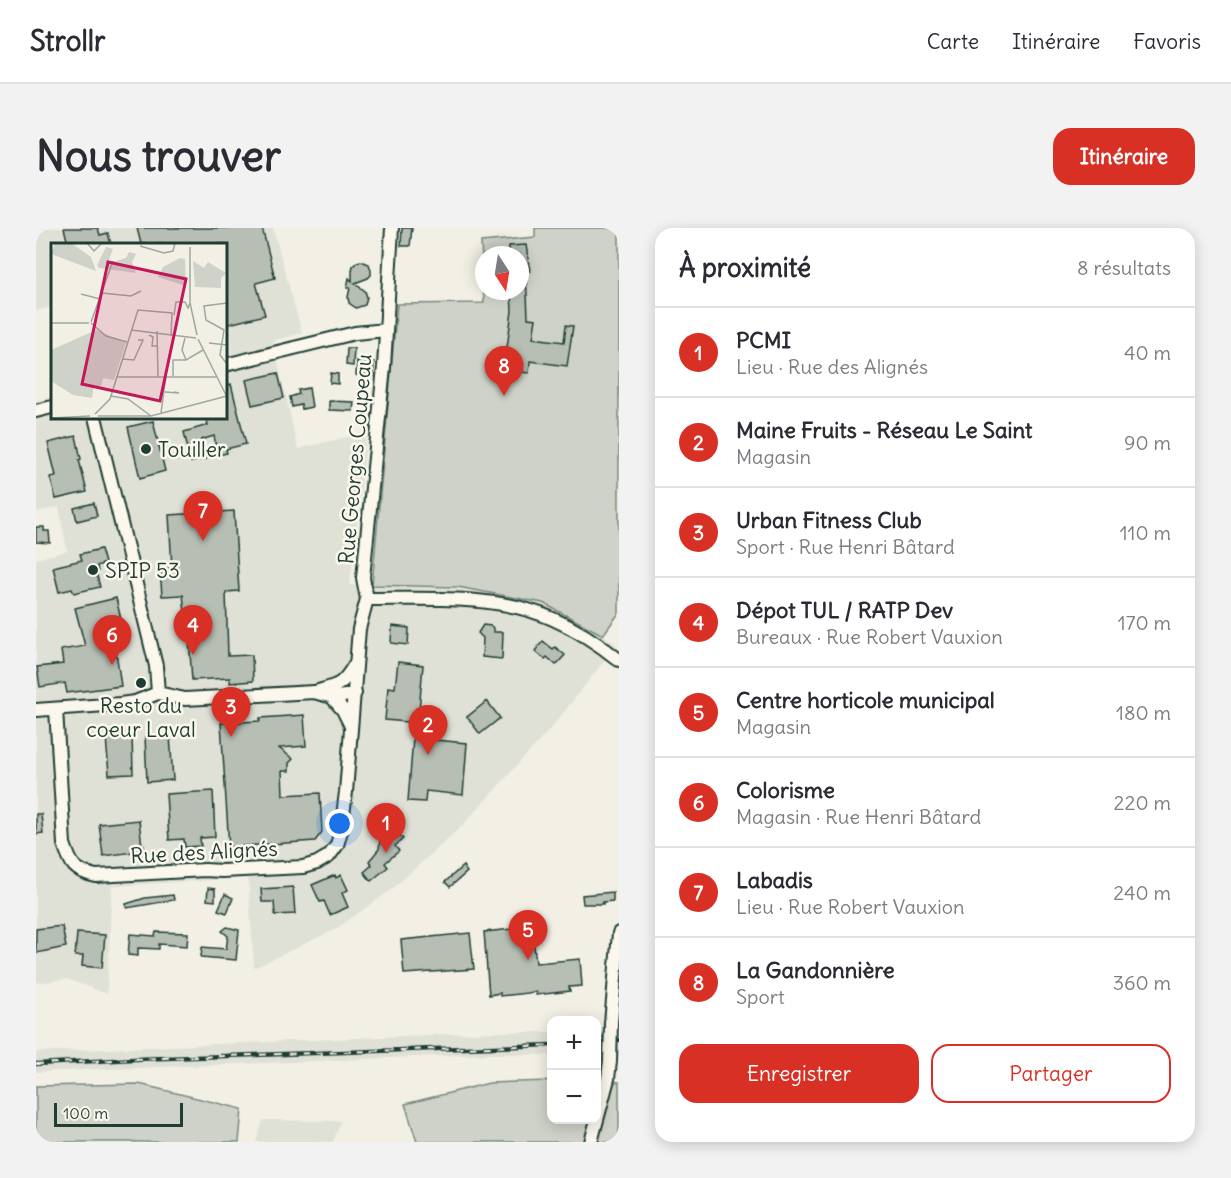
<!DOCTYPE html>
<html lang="fr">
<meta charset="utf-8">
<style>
:root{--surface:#fff;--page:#f2f2f3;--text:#2b2b33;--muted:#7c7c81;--line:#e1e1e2;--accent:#d93025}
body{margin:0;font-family:Delius,sans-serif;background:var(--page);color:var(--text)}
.controls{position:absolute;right:18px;bottom:18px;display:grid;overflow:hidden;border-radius:12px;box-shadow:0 3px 15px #0003}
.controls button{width:54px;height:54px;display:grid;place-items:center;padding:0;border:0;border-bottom:2px solid var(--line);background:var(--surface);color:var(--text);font:30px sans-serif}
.compass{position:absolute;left:439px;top:18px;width:54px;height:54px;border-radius:50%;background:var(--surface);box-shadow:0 3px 15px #0003;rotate:168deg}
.scale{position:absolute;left:18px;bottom:15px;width:129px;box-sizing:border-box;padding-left:6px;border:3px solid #1f3d34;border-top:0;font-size:16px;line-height:21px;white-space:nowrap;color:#1f3d34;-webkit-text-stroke:4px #fbf7ec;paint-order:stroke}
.you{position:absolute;left:304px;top:596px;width:21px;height:21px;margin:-15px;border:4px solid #fff;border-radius:50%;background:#1a73e8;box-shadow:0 0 0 9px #1a73e833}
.badge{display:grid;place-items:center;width:39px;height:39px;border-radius:50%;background:var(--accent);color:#fff;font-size:20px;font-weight:700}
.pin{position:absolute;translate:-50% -50px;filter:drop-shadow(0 2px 3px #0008)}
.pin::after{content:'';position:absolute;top:32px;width:21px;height:18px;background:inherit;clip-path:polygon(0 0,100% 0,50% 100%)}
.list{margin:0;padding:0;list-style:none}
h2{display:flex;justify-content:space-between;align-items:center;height:78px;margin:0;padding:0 24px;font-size:26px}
h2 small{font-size:20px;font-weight:400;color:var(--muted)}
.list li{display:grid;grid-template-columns:39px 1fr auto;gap:18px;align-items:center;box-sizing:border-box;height:90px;padding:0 24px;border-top:2px solid var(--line)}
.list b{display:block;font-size:22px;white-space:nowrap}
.list p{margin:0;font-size:20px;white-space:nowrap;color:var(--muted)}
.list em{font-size:20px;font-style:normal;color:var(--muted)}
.actions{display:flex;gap:12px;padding:18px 24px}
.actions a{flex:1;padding:14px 0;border:2px solid var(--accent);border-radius:18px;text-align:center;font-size:21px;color:var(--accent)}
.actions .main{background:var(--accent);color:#fff}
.map{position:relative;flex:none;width:583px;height:914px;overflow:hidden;border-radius:18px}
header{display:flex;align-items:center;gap:36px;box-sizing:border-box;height:84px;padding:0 30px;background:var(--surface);border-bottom:2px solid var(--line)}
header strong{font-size:28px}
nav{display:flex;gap:33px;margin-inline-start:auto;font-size:21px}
.intro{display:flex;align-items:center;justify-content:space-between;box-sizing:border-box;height:144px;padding:0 36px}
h1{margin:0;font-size:42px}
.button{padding:15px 27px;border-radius:18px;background:var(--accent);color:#fff;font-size:21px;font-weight:700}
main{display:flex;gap:36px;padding:0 36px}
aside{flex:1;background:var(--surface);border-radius:18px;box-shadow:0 3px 15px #0003}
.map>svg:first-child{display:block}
</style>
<header>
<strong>Strollr</strong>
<nav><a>Carte</a><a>Itinéraire</a><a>Favoris</a></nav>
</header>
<div class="intro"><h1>Nous trouver</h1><a class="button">Itinéraire</a></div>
<main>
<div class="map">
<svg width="583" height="914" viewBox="0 0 583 914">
<rect width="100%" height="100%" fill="#f2f0e5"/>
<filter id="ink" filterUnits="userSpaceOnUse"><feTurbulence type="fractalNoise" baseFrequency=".0167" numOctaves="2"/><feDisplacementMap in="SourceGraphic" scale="12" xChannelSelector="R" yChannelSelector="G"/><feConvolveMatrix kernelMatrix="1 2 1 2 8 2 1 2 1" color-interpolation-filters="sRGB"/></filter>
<g filter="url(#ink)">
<path fill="#e0e1d6" d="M0,0h237l29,105 -29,8 25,108 69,-17 -17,153 108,2 86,16 59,32 14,10 -65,82 -90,99 -72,65 -54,38 -82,39 -6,-90 -136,8 -5,108 -40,-15 -31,4v-424l31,-8 -8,-44 -23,5v-111l16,-4v20h173v-173h-173v63l-16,4z
M459,804h56v23l-61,-1 -454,18v-20z
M560,804h23v23h-22z
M227,892l78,1 -8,21h-77z"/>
<path fill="#cfd2c8" stroke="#77887e" stroke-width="1.5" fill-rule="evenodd" d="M499,0h84v385l-16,22 -60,-32 -85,-16 -86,-2 25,-281 87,-1 -3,-61 54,-5zM448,27h36v36h-36z
M561,852l22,2v60h-202l-12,-38 84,-21 62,-2 1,39h44z
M103,856l103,25 -3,33h-200l-3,-14v-42z"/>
<path fill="#b7beb3" stroke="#1f3d34" stroke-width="1.5" d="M28,0h34l2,7 8,-2 3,11h-43z
M101,0h125l13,50 -19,5 9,32 -40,10v-81h-84z
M366,0h10l-2,18h-9z
M490,17l4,26h-4l2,47 8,1 -3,19 31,4 2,-17 7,1 -6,40 -37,-5 -1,12 -25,-3 8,-59 -1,-20h9v-36h-11v-9z
M325,33l8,3 2,6v5l-3,3 -13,5 10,8 2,6 -2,8 -9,3 -7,-5 -1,-6 2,-9h-3l2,-10 3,3v-11l1,-4 4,-4z
M311,120h7l-1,18 -7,-1z
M321,133l17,1 -1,14 -17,-1z
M242,145l6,25 -32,7 -6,-25z
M295,145l7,1v10l-8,-1z
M195,156l15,60 -20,5 1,4 -9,2 -4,-19 -13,4 5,19 -15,3 -7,-30 24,-7 -2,-8h19v-31z
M273,160l3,19 -10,2 -1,-4 -9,2 -2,-10 9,-3 -1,-4z
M293,173l25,1 -1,9 -24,-1z
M117,193l12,50 -25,7 -12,-51z
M40,208l5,23 -2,1 8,32 -31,7 -6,-22 6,-1 -8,-33z
M58,275l3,13 -20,5 -3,-13z
M198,283l5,80 -13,1 2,64 24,-1 1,26 -23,2v-5l-38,2 -3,-41h7l-3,-28 -8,1 -2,-17 -21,1 -2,-27 12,-1 -3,-53z
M0,299h8v4h5l1,12 -14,-1z
M65,321l4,14 -8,3 1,5 -2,1 4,15 -26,6 -2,-4 -13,3 -6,-25 29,-7 -2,-6z
M80,370l7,30 -10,3 8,55 -54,7 -2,-10 -25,4 -3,-20 26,-3 -2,-14 24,-4 -10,-38z
M447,397l8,1 2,2v4h10l-1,27 -20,-2 1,-19 -5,-5z
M356,398l17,2 -1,17 -17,-2z
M507,413l10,8 2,-2 10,8 -9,10 -9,-8 -2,2 -10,-8z
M362,434l25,3 -5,58 -33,-3 3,-33 7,1z
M451,473l13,17 -20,16 -13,-17z
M268,487l2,31 -27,2 14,11 -4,4v8h-7l1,24 37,-2 2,39 -7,9 -86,6 -8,-124 39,-2v-3z
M96,507l1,39 -24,1 -3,-38z
M134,507l3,45 -26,2 -2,-45z
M377,510l54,5 -4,52 -37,-4 -1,11 -17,-1z
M177,563l2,46 -15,1 1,8 -16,1 -1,-8 -15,1 -3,-46z
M0,586h5l2,19 -7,1z
M103,592l3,26 2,-1 2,12 -11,1 -1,-6 -31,4 -4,-32z
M357,600l10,11 -8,7 4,5 -14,12 3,4 -17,14 -7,-9 8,-7 -3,-4 10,-12 1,-9z
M427,638l4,6 -17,15 -5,-5z
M299,647l1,3 5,-3 7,15 -6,3 6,14 -18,8 -6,-14 -4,1 -8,-17z
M257,659l2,27 -20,1 -1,-13h-12l-1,-13z
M172,660l7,1v12l-8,-1z
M577,664v9l-10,1v2h-20l-1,-9z
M189,666l8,4 -6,15 -9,-3z
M137,667l1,5 -47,8 -1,-4 19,-6z
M26,698l4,21 -30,6v-24z
M191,699l12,3 -3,30 -35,-3 1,-10 24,2 2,-13 -6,-5z
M496,699l4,36 44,-4 2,27 -13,1 1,4 -34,4v-3l-36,4v-3l-11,2 -5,-63z
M120,704l32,1 -1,13 -28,-2v5l-21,-1v8l-10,-1 2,-21 25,2z
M41,705l28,2 -3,33 -20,-2 1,-10h-8z
M434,705l4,36 -70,5 -3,-34z"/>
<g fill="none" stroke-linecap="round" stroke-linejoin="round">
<defs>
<path id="minor" d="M189,137l130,-32 31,-3
M0,183l16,-4
M59,189l61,249 2,27
M331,371c60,0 130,-5 186,20 23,10 46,25 66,41
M279,464c24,-7 27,-6 40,-28
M296,469l11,13 8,16
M20,481l8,135c7,21 10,27 32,32l109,-6 17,1 81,-4 14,-4 12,-7 8,-11 4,-14 5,-39 13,-163 8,-30 -4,-21 21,-211 8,-139
M0,482l84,-6 15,-2 23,-9 27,6 129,-7c17,5 25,7 41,1
M575,795l8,-90
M555,914l17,-63 2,-18"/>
</defs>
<use href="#minor" stroke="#1f3d34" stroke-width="16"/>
<use href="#minor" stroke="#fbf7ec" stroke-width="12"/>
<defs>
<path id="rail" d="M560,812h23
M0,836l99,-5 417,-14"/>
</defs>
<use href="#rail" stroke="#1f3d34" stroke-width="4.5"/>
<use href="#rail" stroke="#fbf7ec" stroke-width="2" stroke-dasharray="7" stroke-linecap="butt"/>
<defs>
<path id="minor-bridge" d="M574,833l1,-38"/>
</defs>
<use href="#minor-bridge" stroke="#1f3d34" stroke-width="16" stroke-linecap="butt"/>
<use href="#minor-bridge" stroke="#fbf7ec" stroke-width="12"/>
</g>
</g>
<g fill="#1f3d34" stroke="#fbf7ec" stroke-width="2">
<circle cx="110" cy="221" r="6"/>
<circle cx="57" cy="342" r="6"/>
<circle cx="105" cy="455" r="6"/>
</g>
<g text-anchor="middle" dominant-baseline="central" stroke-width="5" stroke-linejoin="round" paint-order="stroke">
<g font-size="21" fill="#1f3d34" stroke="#fbf7ec" text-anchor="start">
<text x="122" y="221">Touiller</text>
<text x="69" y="342">SPIP 53</text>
<text x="105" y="477" text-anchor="middle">Resto du<tspan x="105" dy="24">coeur Laval</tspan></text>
</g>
<g font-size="21" fill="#1f3d34" stroke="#fbf7ec">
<text transform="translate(319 231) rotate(-85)">Rue Georges Coupeau</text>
<text transform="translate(168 624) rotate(-3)">Rue des Alignés</text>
</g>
</g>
<g transform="translate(15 15)">
<rect width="176" height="176" fill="#f2f0e5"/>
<path d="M4,0h16l20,14 5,14 -45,-17zM55,4l7,2 -4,11 4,2 13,-4 3,-6 7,2 -4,8 4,11 -37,-5 -2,-3zM129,15l5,1 1,27 -28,-9 5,-10zM142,18l11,7 4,-6 18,11 -5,5v10l-26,-1zM45,87l30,13 -12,37 -11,-2 -2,8h-7l-2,12 -19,-3 -22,-14v-31z" fill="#cfd2c8"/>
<path fill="none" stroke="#9ea89e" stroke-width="1.5" d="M36,0l7,8 8,-8M89,3l24,7 9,-2 2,-8M139,4v56l7,32M51,50l29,3 10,-5M30,51l19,5M176,60l-23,3 2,14 18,10 -4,25 7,9M123,72l2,-13h9l3,6 2,-5M40,79l22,-61M0,80h38M40,80l15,13 21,6M80,87l65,8M106,88l1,46M98,92l4,2 -1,9h5M134,95l-3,12 4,10 17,-10M147,96l29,58M158,100l18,2M71,116l12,1 9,-20h-5M122,133v-16h13M65,134h101M114,149l14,1 -5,-1M60,153l17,3 23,17M110,170l5,-37M44,171l15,-15 28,-89 34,3 -1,23M47,173h53l76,-20M0,175l39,-2"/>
<path fill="#c2185b" fill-opacity="0.15" stroke="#c2185b" stroke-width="3" d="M57,19l78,17 -26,122 -78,-17z"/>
<rect width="176" height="176" fill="none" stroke="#1f3d34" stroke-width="3"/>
</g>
</svg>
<div class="controls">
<button>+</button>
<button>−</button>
</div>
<svg class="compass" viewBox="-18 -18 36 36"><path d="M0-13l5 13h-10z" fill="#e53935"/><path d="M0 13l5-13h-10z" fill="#7c7c81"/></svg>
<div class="scale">100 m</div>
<div class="you"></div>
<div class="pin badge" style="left:350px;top:625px">1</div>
<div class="pin badge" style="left:392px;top:527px">2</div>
<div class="pin badge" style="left:195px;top:509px">3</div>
<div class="pin badge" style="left:157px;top:427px">4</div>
<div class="pin badge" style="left:492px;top:732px">5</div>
<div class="pin badge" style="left:76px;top:437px">6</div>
<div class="pin badge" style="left:167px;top:313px">7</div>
<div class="pin badge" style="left:468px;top:168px">8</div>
</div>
<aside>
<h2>À proximité<small>8 résultats</small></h2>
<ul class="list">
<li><span class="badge">1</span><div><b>PCMI</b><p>Lieu · Rue des Alignés</p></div><em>40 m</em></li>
<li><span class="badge">2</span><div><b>Maine Fruits - Réseau Le Saint</b><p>Magasin</p></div><em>90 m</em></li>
<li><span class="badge">3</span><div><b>Urban Fitness Club</b><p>Sport · Rue Henri Bâtard</p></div><em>110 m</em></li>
<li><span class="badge">4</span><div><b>Dépot TUL / RATP Dev</b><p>Bureaux · Rue Robert Vauxion</p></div><em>170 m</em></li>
<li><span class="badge">5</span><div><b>Centre horticole municipal</b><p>Magasin</p></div><em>180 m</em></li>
<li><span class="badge">6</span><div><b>Colorisme</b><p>Magasin · Rue Henri Bâtard</p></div><em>220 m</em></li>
<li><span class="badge">7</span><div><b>Labadis</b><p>Lieu · Rue Robert Vauxion</p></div><em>240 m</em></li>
<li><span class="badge">8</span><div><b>La Gandonnière</b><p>Sport</p></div><em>360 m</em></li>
</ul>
<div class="actions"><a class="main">Enregistrer</a><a>Partager</a></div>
</aside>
</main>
